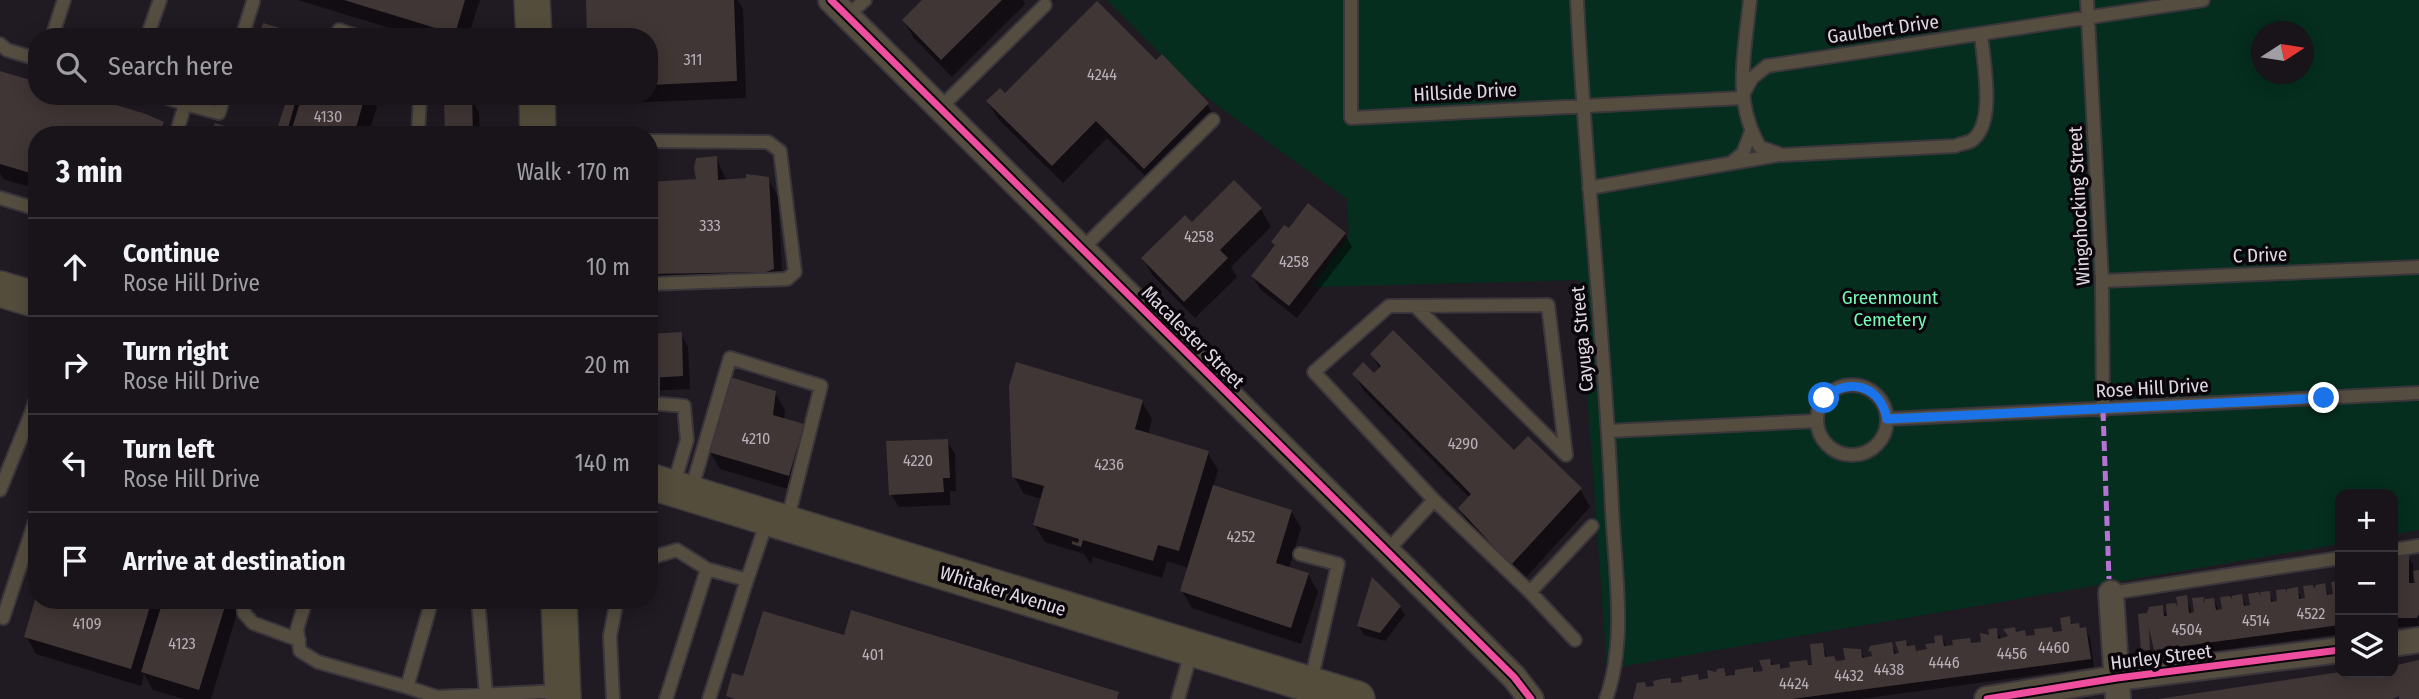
<!DOCTYPE html>
<meta charset="utf-8">
<style>
:root{--surface:#18141a;--page:#211d23;--text:#f1f3f6;--muted:#9f9ea2;--line:#363339}
body{margin:0;font-family:"Fira Sans Condensed",sans-serif;background:var(--page);color:var(--text)}
.controls{position:absolute;right:21px;bottom:21px;display:grid;overflow:hidden;border-radius:14px;box-shadow:0 4px 18px #0003}
.controls button{width:63px;height:63px;display:grid;place-items:center;padding:0;border:0;border-bottom:2px solid var(--line);background:var(--surface);color:var(--text);font:35px sans-serif}
.compass{position:absolute;left:2251px;top:21px;width:63px;height:63px;border-radius:50%;background:var(--surface);box-shadow:0 4px 18px #0003;rotate:78deg}
.stop{position:absolute;width:21px;height:21px;margin:-16px;border:5px solid #1a73e8;border-radius:50%;background:#fff}
.stop.end{background:#1a73e8;border-color:#fff;box-shadow:0 2px 7px #0008}
.list{margin:0;padding:0;list-style:none}
h2{display:flex;justify-content:space-between;align-items:center;height:91px;margin:0;padding:0 28px;font-size:30px}
h2 small{font-size:23px;font-weight:400;color:var(--muted)}
.list li{display:grid;grid-template-columns:46px 1fr auto;gap:21px;align-items:center;box-sizing:border-box;height:98px;padding:0 28px;border-top:2px solid var(--line)}
.list b{display:block;font-size:26px;white-space:nowrap}
.list p{margin:0;font-size:23px;white-space:nowrap;color:var(--muted)}
.list em{font-size:23px;font-style:normal;color:var(--muted)}
.icon{flex:none;width:38px;height:38px;fill:none;stroke:currentColor;stroke-width:2;stroke-linecap:round;stroke-linejoin:round}
.map{position:relative;flex:none;width:2419px;height:699px;overflow:hidden}
.search{position:absolute;background:var(--surface);box-shadow:0 4px 18px #0003;left:28px;top:28px;width:630px;height:77px;display:flex;align-items:center;gap:18px;box-sizing:border-box;padding:0 24px;border-radius:28px;color:var(--muted);font-size:26px}
.panel{position:absolute;background:var(--surface);box-shadow:0 4px 18px #0003;left:28px;top:126px;width:630px;height:483px;border-radius:28px}
.map>svg:first-child{display:block}
</style>
<div class="map">
<svg width="2419" height="699" viewBox="0 0 2419 699">
<rect width="100%" height="100%" fill="#201a22"/>
<path fill="#052e1e" fill-rule="evenodd" d="M1107,0h1312v530l-26,5v-41h-53v50l-733,125 -28,-389 -266,7 36,-52 -2,-36 -151,-109zM2262,32h42v42h-42z"/>
<path fill="#0007" d="M298,0h182l-12,37h-49z
M588,0h150l5,9 3,89 -145,6 -4,-8h52v-59z
M925,0h98l2,4 -73,73 -38,-39 -10,-17z
M1156,62l51,42 10,18 -63,63 -47,-47 -44,45 -65,-64 -10,-17z
M0,73l37,23 126,27 7,12h-133v54l-34,-10 -3,-6z
M289,96l14,3 1,-3h67l6,11 -9,28h-91z
M471,99l8,13 1,23h-33z
M716,158l11,23 41,-2 10,17 5,90 -134,6v-114l3,5 46,-2z
M1234,182l27,27 10,18 -40,40 6,10 -42,41 -42,-42 -10,-18 49,-33z
M1289,231l56,3 7,13 -55,71 -36,-28 -8,-13 23,-30 -3,-5z
M681,334l7,13 2,42 -41,2z
M1372,355l142,97 66,37 10,18 -68,75 -52,-56 -10,-17 10,-11 -106,-107 -10,-17 20,2 6,-7z
M775,393l10,17 -1,10 19,5 10,18 -15,49 -78,-23 -10,-17z
M1142,402l10,17 -4,16 60,18 10,17 -5,17 78,24 10,17 -12,40 19,6 10,18 -17,52 -109,-36 -10,-17 7,-23 -22,-7 -5,17 -69,-21 -2,7 -7,-10 -39,-12 -11,-18 8,-25 -18,-5 -10,-18z
M947,441l8,13 1,37h-6v14l-51,2 -8,-13z
M2408,556l5,9v20l4,-1 2,-12v54l-26,1v-52h5z
M2339,583l1,51 -179,24 -11,-29 -3,1 4,24h-6l-2,-4 3,-35 16,-8 7,13 11,-9 6,-14 6,17h4l5,-15 3,6 10,-5 5,11 22,-15 6,11 22,-14 5,11 16,-4 7,-11 5,11 5,-1 17,-14 5,11h6z
M37,600h204l-30,99h-27l-31,-9 -9,-16 -3,12 -105,-32 -10,-18z
M1400,607l5,8 -20,26 -21,-6 -5,-9z
M2069,618l4,8 12,3 5,9 4,29 -233,32h-225l-1,-8 9,-7 3,5 23,-9 3,5 24,-9 3,5 23,-12 5,9 24,-9 3,5 10,-2 4,-11 13,9 32,-4 8,-22 6,15 8,4 10,-1 14,-11 5,8 9,-1 -2,-11 19,-3 6,11 4,-1 4,-12 13,10 11,-1 13,-14 5,11 22,-8 3,4 10,-1 14,-13 6,10 8,-3 5,-8 2,4 7,-1 3,6 24,-10 3,5 10,-1z"/>
<path fill="#413636" d="M344,0h121l-10,34z
M586,0h148l3,81 -88,4v-48h-62z
M922,0h80l-61,60 -39,-40z
M1097,1l59,59 6,-6 47,49 -65,66 -48,-48 -44,45 -66,-65 14,-13 5,5z
M263,23l27,8 -2,6h-29z
M0,71l37,11v14h49l60,18 18,8 -4,13h-123v40l-37,-11z
M288,96h9l-11,39h-11z
M302,96h63l-11,39h-64z
M472,97l1,38h-28l-1,-37z
M215,123l36,11v1h-40z
M717,156l1,24 28,-2v-4l23,3 5,92 -8,3 -117,2v-92l47,-3 -2,-11 2,-10z
M1234,180l28,28 -42,42 8,8 -44,44 -43,-44 44,-43 7,7z
M1308,203l38,30 -57,73 -38,-30 24,-31 -4,-3 13,-17 5,3z
M1393,330l121,120 14,-14 54,52 -71,77 -53,-57 13,-14 -119,-120 11,-12 11,11 7,-7 -11,-12z
M682,332l1,44 -34,2v-44z
M1016,362l127,38 -8,29 74,22 -30,100 -21,-6 -5,16 -70,-21 -2,7 -9,-3v-3l6,2 1,-4 -46,-14 11,-39 -32,-9 -3,-91z
M730,377l46,14 -3,24 31,9 -15,52 -81,-24z
M948,439l2,39h-7l1,14 -55,3 -3,-54z
M1213,485l79,25 -16,53 33,10 -18,55 -111,-37z
M2409,554v29h6l-2,-12 6,-1v44l-2,4h-24l2,-62z
M1372,577l29,29 -21,27 -23,-7z
M2340,581v44l-186,25 -5,-22 1,22 -9,1 -3,-37 9,-1 2,-6 14,-2 1,11h3l-1,-12 9,-1 3,3 -2,-9 11,-2 2,18 5,-1 -2,-14 12,-1 -1,7 2,-5 9,-1 2,12 6,-1 -2,-12 10,-1 2,3v-3l10,-2 2,12 6,-1 -2,-11 10,-2 3,4 -1,-4 10,-1 1,11 6,-1 -1,-11 9,-1 2,3v-3l11,-2 1,12 6,-1 -2,-12 10,-1 1,4 2,-4 9,-2 2,12 6,-1 -2,-12z
M35,600h117l-21,69 -107,-32z
M163,600h64l-28,90 -58,-18z
M851,610l268,82 -2,7h-382l-9,-3 6,-23 11,3 20,-65 81,24z
M2070,616l1,8 8,-1 1,5 6,-1 5,32 -299,40h-159l4,-16 8,-1 1,5 8,-1 -1,-5 8,-2 10,-1v5l11,-1 -1,-5 17,-3 1,6 9,-2 -1,-8 9,2 1,-3 7,-1 2,8 9,-1v-5l18,-3v5l10,-1 -4,-11 11,-1 1,6 9,-1v5l10,-2 -1,-5 18,-2 1,5h4l-2,-21 13,-1 2,14 9,-1 2,5 9,-1 -2,-12 18,1 1,9 10,-2 -1,-5 -3,1 2,-6 22,-4 2,12 5,-1 -4,-11 11,-2 1,6 8,-1 1,6 11,-2 -2,-5 10,-1 -1,-7 8,-1 2,11 9,-1 -1,-5 18,-2 1,5 10,-1 -1,-9 9,2 -1,-6 9,-1 1,11 10,-3 -5,-7 12,-2 1,5 9,-2 1,6 9,-1 -1,-6 18,-2 1,5 9,-1 -2,-13z
M2419,660v39h-20v-3l-6,3h-235l182,-27 53,1v-7z"/>
<g fill="none" stroke-linecap="round" stroke-linejoin="round">
<defs>
<path id="service" d="M1351,0v118l390,-20 11,-20 15,-12 436,-66
M1577,0c8,170 28,339 35,509 3,62 15,132 -6,190
M1750,0c-5,52 -18,100 10,147l22,8 173,-9c4,-2 12,-3 16,-5 26,-17 12,-80 10,-107
M2087,0l15,281 1,130
M847,16l18,-16
M339,30l21,7
M52,37l12,-37
M147,37l13,-37
M242,37l11,-35
M0,44l7,6 30,9
M161,96l24,8 -9,31
M185,104l34,9 5,-17
M940,108l105,-103
M418,135l2,-39
M649,141l119,1 12,9 15,121 -8,7 -138,5
M1731,163l12,-10 8,-21
M1589,188l189,-33
M0,198l37,11
M1082,249l131,-129
M2102,281l317,-14
M1415,306l151,149
M649,322l1,12
M1817 420a35 35 0 1 1 70 0a35 35 0 1 1-70 0Z
M37,395l-5,16 5,2
M649,403l35,3 3,34 -14,47
M652,404v-27
M1887,419l532,-26
M1609,431l207,-10
M0,490l32,-79
M691,491l39,-133 91,28 -34,136
M1434,500l96,92 62,-66
M2393,550l26,-4
M1387,551l47,-51 -120,-128 75,-66 159,-1 18,150
M1300,554l38,10 -27,117
M649,558l28,-8 30,19
M747,580l20,-59
M1530,592l45,48
M2111,593l229,-35
M243,600l1,13 9,10 46,17
M306,600l-9,29 3,22 18,11 89,25 25,-87
M478,600l8,94
M3,618l34,-103
M407,687l30,10 125,-6
M613,699l-3,-63 7,-36
M666,699l41,-130 40,11 -38,119
M1178,699l14,-50"/>
<path id="minor" d="M831,0l683,677 17,22
M2111,593l7,106
M2393,644l26,-4
M1987,699l130,-21 223,-28"/>
<path id="secondary" d="M532,0l2,37
M537,96l1,39
M0,289l37,11
M649,481l708,218
M559,600l4,99"/>
</defs>
<use href="#service" stroke="#3a363c" stroke-width="16"/>
<use href="#minor" stroke="#3a363c" stroke-width="28"/>
<use href="#secondary" stroke="#3a363c" stroke-width="38"/>
<use href="#service" stroke="#554e40" stroke-width="12"/>
<use href="#minor" stroke="#554e40" stroke-width="24"/>
<use href="#secondary" stroke="#544d3c" stroke-width="35"/>
<path stroke="#b673d3" stroke-width="5" stroke-dasharray="10 5" stroke-linecap="butt" d="M2103,411l6,168"/>
<defs>
<path id="cycleway" d="M831,0l683,677 17,22
M1987,699l130,-21 223,-28"/>
</defs>
<use href="#cycleway" stroke="#09050a" stroke-width="11"/>
<use href="#cycleway" stroke="#ef4d9e" stroke-width="7"/>
</g>
<g fill="none" stroke-linecap="round" stroke-linejoin="round">
<path stroke="#1a73e8" stroke-width="9" d="M1824,398c25,-21 56,-13 63,21l437,-21"/>
</g>
<g text-anchor="middle" dominant-baseline="central" stroke-width="7" stroke-linejoin="round" paint-order="stroke">
<g font-size="16" fill="#b8b0b8">
<text x="693" y="59">311</text>
<text x="1102" y="74">4244</text>
<text x="328" y="116">4130</text>
<text x="710" y="225">333</text>
<text x="1199" y="236">4258</text>
<text x="1294" y="261">4258</text>
<text x="756" y="438">4210</text>
<text x="1463" y="443">4290</text>
<text x="918" y="460">4220</text>
<text x="1109" y="464">4236</text>
<text x="1241" y="536">4252</text>
<text x="2311" y="613">4522</text>
<text x="2256" y="620">4514</text>
<text x="87" y="623">4109</text>
<text x="2187" y="629">4504</text>
<text x="182" y="643">4123</text>
<text x="2054" y="647">4460</text>
<text x="2012" y="653">4456</text>
<text x="873" y="654">401</text>
<text x="1944" y="662">4446</text>
<text x="1889" y="669">4438</text>
<text x="1849" y="675">4432</text>
<text x="1794" y="683">4424</text>
</g>
<g font-size="19" fill="#e0d9e3" stroke="#09050a">
<text transform="translate(1883 29) rotate(-8)">Gaulbert Drive</text>
<text transform="translate(1465 92) rotate(-3)">Hillside Drive</text>
<text transform="translate(2079 206) rotate(-93)">Wingohocking Street</text>
<text transform="translate(2260 255) rotate(-2)">C Drive</text>
<text transform="translate(1193 337) rotate(45)">Macalester Street</text>
<text transform="translate(1582 339) rotate(-95)">Cayuga Street</text>
<text transform="translate(2152 388) rotate(-3)">Rose Hill Drive</text>
<text transform="translate(1003 591) rotate(17)">Whitaker Avenue</text>
<text transform="translate(2161 657) rotate(-7)">Hurley Street</text>
</g>
<g font-size="19" fill="#75fbb8" stroke="#09050a">
<text x="1890" y="297">Greenmount<tspan x="1890" dy="22">Cemetery</tspan></text>
</g>
</g>
</svg>
<div class="controls">
<button>+</button>
<button>−</button>
<button><svg class="icon" aria-label="layers" viewBox="0 0 24 24"><path d="M12 4l9 5-9 5-9-5zM3 14l9 5 9-5"/></svg></button>
</div>
<svg class="compass" viewBox="-18 -18 36 36"><path d="M0-13l5 13h-10z" fill="#e53935"/><path d="M0 13l5-13h-10z" fill="#9f9ea2"/></svg>
<div class="stop" style="left:1824px;top:398px"></div>
<div class="stop end" style="left:2324px;top:398px"></div>
<div class="search"><svg class="icon" aria-label="search" viewBox="0 0 24 24"><circle cx="10" cy="10" r="6"/><path d="M15 15l6 6"/></svg>Search here</div>
<section class="panel">
<h2>3 min<small>Walk · 170 m</small></h2>
<ul class="list">
<li><svg class="icon" aria-label="ahead" viewBox="0 0 24 24"><path d="M12 20V5M6 11l6-6 6 6"/></svg><div><b>Continue</b><p>Rose Hill Drive</p></div><em>10 m</em></li>
<li><svg class="icon" aria-label="right" viewBox="0 0 24 24"><path d="M7 20v-9h11M14 6l5 5-5 5"/></svg><div><b>Turn right</b><p>Rose Hill Drive</p></div><em>20 m</em></li>
<li><svg class="icon" aria-label="left" viewBox="0 0 24 24"><path d="M17 20v-9H6M10 6l-5 5 5 5"/></svg><div><b>Turn left</b><p>Rose Hill Drive</p></div><em>140 m</em></li>
<li><svg class="icon" aria-label="arrive" viewBox="0 0 24 24"><path d="M6 21V4h12l-3 4 3 4H6"/></svg><div><b>Arrive at destination</b></div></li>
</ul>
</section>
</div>
